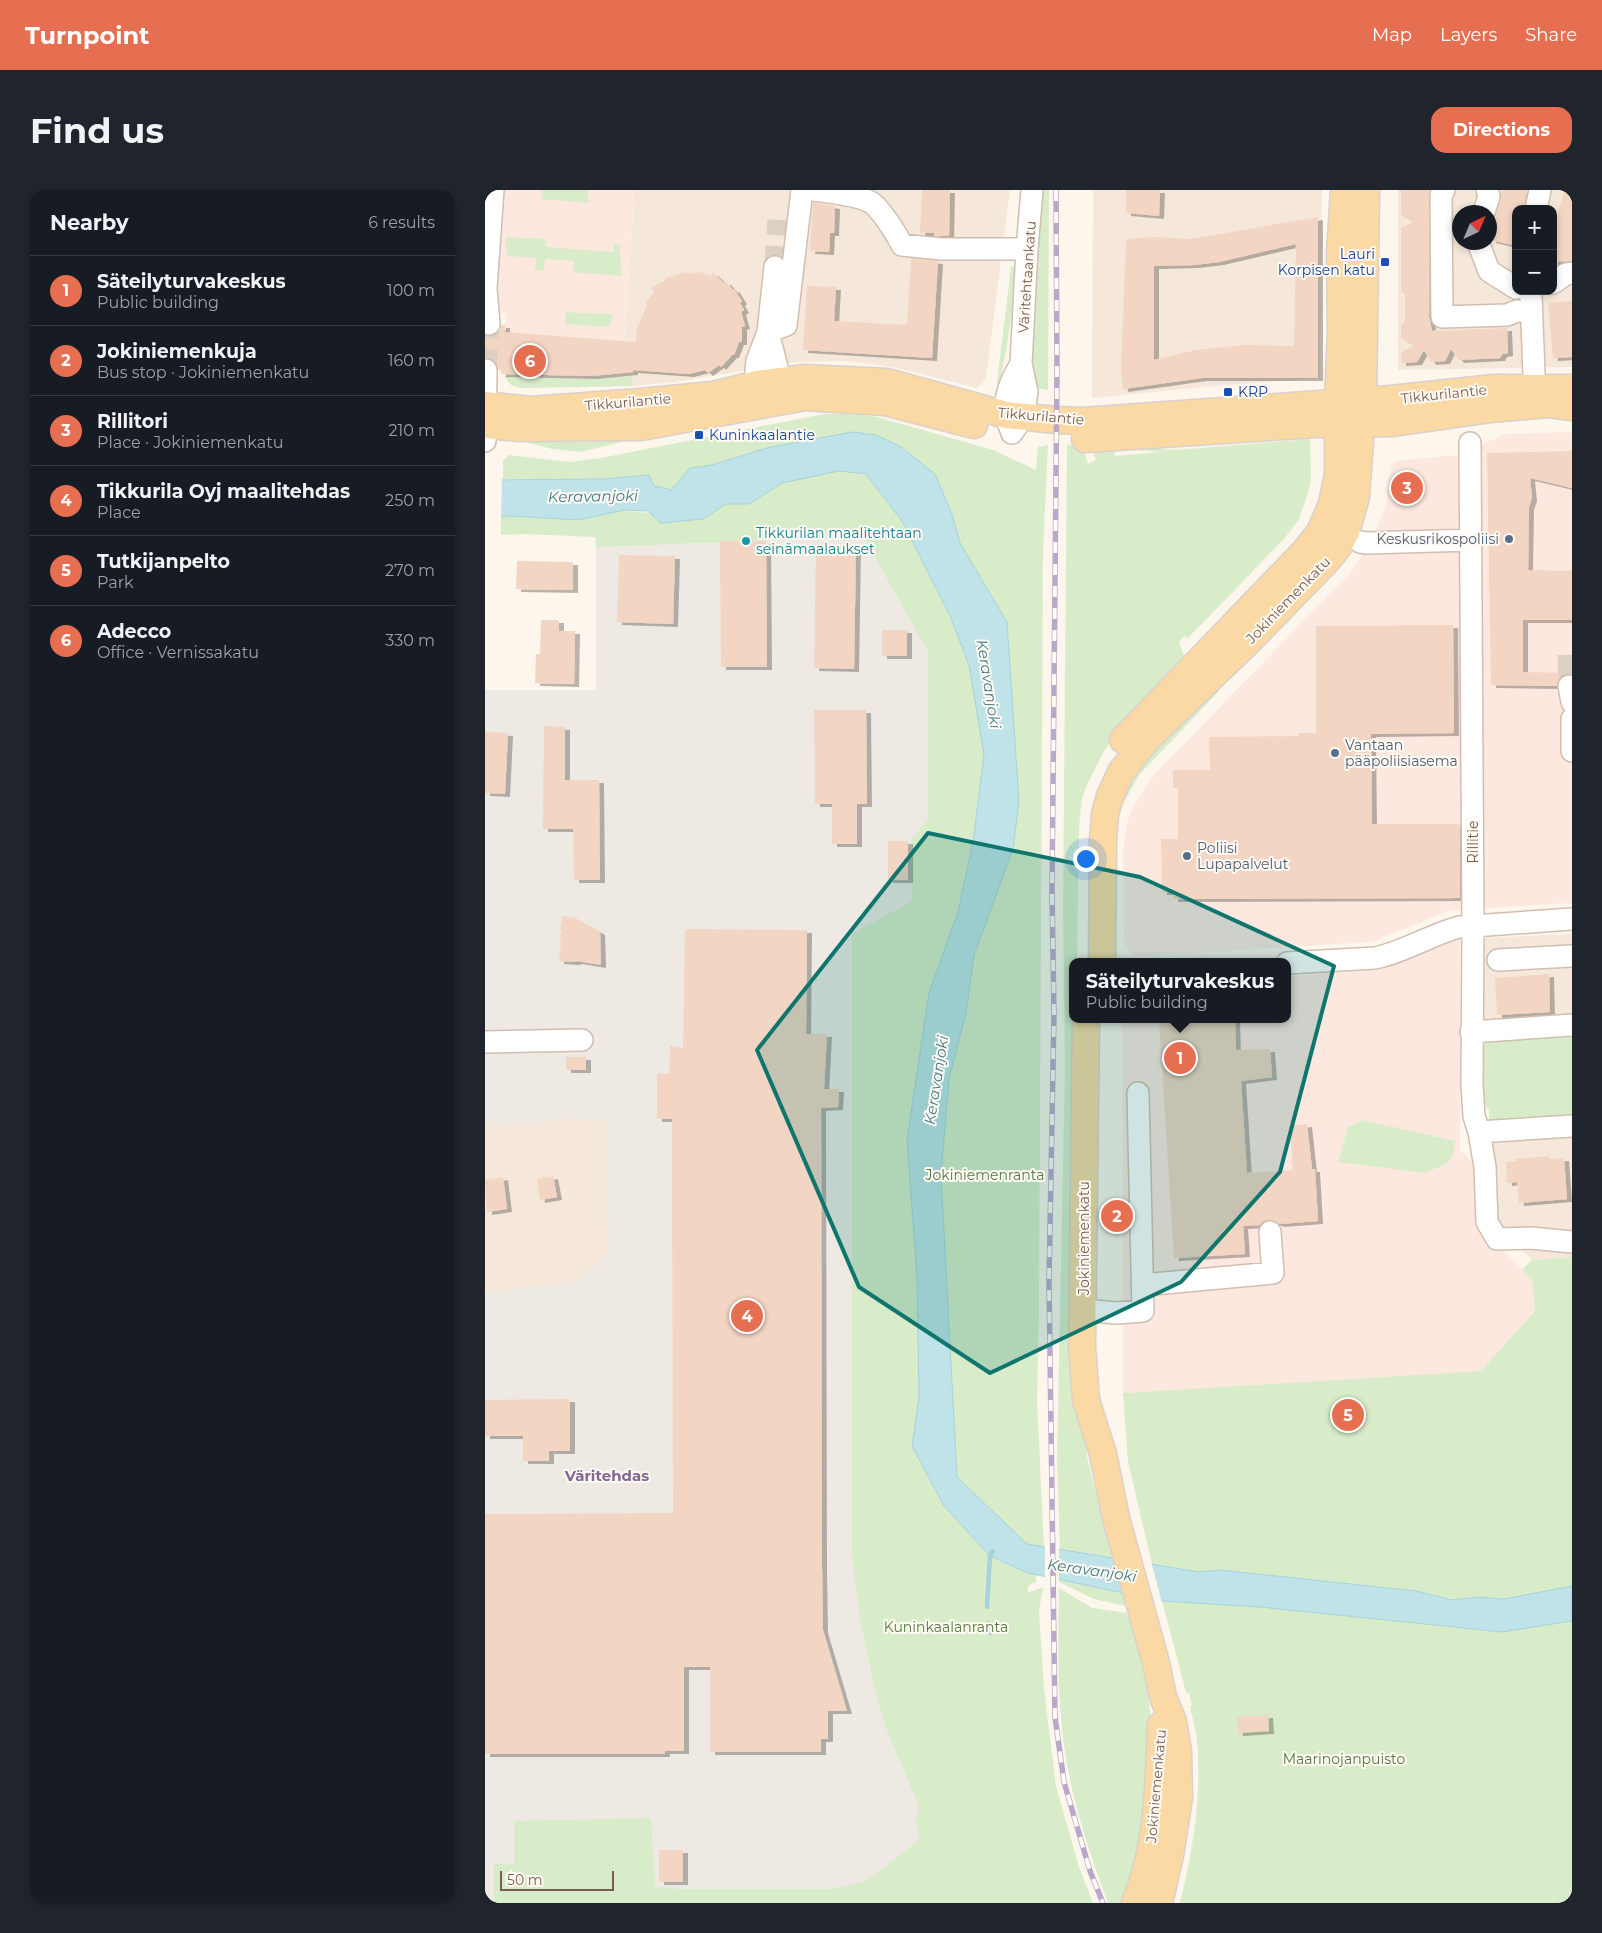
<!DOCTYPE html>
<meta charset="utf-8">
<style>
:root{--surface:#171b24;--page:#20242c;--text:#f1f3f6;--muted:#9ea1a6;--line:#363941;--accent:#e76f51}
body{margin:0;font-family:Montserrat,sans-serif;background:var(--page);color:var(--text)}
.controls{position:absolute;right:15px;top:15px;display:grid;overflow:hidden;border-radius:10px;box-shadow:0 2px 8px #0003}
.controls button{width:45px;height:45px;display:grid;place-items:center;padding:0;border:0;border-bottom:1px solid var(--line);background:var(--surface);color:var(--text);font:25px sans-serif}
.compass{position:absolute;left:967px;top:15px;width:45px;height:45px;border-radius:50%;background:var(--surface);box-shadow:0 2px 8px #0003;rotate:44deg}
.scale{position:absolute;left:15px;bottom:12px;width:114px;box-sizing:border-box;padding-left:5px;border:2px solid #7a5c4d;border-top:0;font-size:14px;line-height:18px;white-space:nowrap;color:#7a5c4d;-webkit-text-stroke:4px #fffaf3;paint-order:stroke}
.you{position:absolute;left:600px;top:668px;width:18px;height:18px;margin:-12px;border:4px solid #fff;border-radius:50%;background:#1a73e8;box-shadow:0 0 0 8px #1a73e833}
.badge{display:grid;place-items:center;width:32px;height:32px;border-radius:50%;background:var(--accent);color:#fff;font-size:16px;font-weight:700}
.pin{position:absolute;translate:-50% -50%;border:2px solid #fff;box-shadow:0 1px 5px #0006}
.popup{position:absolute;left:584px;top:768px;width:222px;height:65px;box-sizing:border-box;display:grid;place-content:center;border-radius:10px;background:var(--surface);filter:drop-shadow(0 1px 4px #0005);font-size:16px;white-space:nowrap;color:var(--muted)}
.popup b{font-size:19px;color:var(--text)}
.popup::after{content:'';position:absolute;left:50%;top:100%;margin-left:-10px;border:10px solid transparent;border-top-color:var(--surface)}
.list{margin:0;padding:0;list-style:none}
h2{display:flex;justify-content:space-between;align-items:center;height:65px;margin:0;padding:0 20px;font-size:21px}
h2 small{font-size:16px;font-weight:400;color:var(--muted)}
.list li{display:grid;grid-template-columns:32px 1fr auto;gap:15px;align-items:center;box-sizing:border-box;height:70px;padding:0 20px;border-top:1px solid var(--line)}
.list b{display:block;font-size:19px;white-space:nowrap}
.list p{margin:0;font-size:16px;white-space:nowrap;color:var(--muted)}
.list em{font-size:16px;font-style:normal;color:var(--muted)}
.map{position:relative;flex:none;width:1087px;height:1713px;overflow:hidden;border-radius:15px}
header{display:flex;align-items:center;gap:30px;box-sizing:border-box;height:70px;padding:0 25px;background:var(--accent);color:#fff}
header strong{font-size:24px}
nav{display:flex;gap:28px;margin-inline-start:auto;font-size:18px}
.intro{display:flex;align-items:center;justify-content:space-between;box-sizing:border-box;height:120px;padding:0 30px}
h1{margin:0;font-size:35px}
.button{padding:12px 22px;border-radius:15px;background:var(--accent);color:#fff;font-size:18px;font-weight:700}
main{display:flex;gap:30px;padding:0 30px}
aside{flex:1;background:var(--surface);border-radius:15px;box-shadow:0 2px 8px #0003}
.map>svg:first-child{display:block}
</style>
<header>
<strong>Turnpoint</strong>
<nav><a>Map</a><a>Layers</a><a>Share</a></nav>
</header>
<div class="intro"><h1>Find us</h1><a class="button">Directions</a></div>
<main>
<aside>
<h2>Nearby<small>6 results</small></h2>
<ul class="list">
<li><span class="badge">1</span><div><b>Säteilyturvakeskus</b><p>Public building</p></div><em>100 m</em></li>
<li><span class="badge">2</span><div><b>Jokiniemenkuja</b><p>Bus stop · Jokiniemenkatu</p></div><em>160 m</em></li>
<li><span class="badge">3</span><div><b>Rillitori</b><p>Place · Jokiniemenkatu</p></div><em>210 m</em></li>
<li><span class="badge">4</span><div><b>Tikkurila Oyj maalitehdas</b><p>Place</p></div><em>250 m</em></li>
<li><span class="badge">5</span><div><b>Tutkijanpelto</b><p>Park</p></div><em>270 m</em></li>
<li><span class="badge">6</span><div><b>Adecco</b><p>Office · Vernissakatu</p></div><em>330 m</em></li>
</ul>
</aside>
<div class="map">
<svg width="1087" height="1713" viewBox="0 0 1087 1713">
<defs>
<filter id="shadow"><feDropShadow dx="5" dy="3" stdDeviation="0" flood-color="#0004"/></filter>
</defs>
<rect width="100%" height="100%" fill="#fdf6ec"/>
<path fill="#f5e8da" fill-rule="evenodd" d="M150,0h375l-24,189 -9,9 -85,-21 -26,-4 -24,-2 -47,1 -119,20 -44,4 3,-44 -11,-1z
M608,0h229l-2,188 -105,8 -123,12z
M913,0h174v177l-174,3zM1031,19h37v82h-37zM974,22h30v30h-30z
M1087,744v323l-40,3 -36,-36 -7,-114 -5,-7 -3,-165z
M90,929l31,1 1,137 -32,24 -88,12 -2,-2v-164z"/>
<path fill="#fde8e0" d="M0,0h150l-11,150 11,2 -3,44 -111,2 -10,-3 -4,-5 -5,-11 4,-56 -21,-1z
M1087,242v471l-121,7 -79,32 -235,14 -7,-3 -6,-11 -1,-94 5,-29 6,-14 19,-29 196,-202 10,-13 20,-37 7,-20 5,-37 4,-6 85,-8v-8l26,-11z
M975,747v213l17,17 3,62 52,50 3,32 -54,60 -358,22 -1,-374h165l1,-43 92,-6z"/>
<path fill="#efe9e4" d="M281,342l95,1 67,119v168l-16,18v63l-60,33v621l14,96 8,37 12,41 33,77 58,97h-492v-607l2,-3 88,-12 32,-24 -1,-137 -31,-1 -90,8v-437h111v-143l170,-6z"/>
<path fill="#d8ecc9" d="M57,0h46v13l-47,-4z
M555,0h9l-1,200 -15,-2 -2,-22z
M22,47l39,2v8l67,5 1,-8 6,1 1,31 -48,-4 1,-11 -29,-2v7l-3,5 -8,-1 3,-12 -29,-2 -3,-16z
M529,76l4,2 -12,84 -7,33 -2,-3 14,-115z
M81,122l46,2 -1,9 -4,4 -42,-3z
M19,186l77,3 52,-3 -1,10 -111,2 -10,-3z
M363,223l29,4 116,33 43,20 2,-23 10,-2 -5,105 -4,761 -2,90 7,146 -17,-3 -70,-67 -16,-302 8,-96 17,-66 8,-58 39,-106 6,-47 -12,-180 -47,-79 -8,-29 -17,-40 -34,-27 -25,-12 -24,-3 -85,16 -55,17 -22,3 -19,22 -17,-4 -6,-11 -44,4h-101v-18l6,-6 60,7 32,-4 223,-44z
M39,249l106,1 -50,12 -28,-3 -23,-6z
M825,249l1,40 -3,14 -9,26 -15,20 -97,100 -2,-4 -6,7 4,12 4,5 -69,71 -15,23 -16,32 -5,14 -3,27 -2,136h-4v57h4l4,403 7,39 24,97 -52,-9 -3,-91 8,-391 -2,-157 4,-465 15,-1 6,20 8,-4 -5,-14h23l1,10 46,-4 -26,-2 -2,-3 43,3z
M354,281l28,3 35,47 48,95 19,49 15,90 -11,87 -15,70 -29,81 -12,283 2,121 -7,49 32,60 46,50 38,17 8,2v7l-8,4v7l15,-6 -4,24 5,78 12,97 23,81 14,36h-599v-39h20v-43l137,-3 4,69 31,2h148l34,-9 52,-41 -4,-16 3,-17 -33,-77 -12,-41 -14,-69 -8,-64v-621l60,-33v-63l16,-18v-168l-67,-119 -95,-1v9l-170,6 -1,-10 -71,-3 -23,1v-18l9,-1 68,4 46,-10 78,9 24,-15h23l33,-21z
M729,496l5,4 -1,2 -79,83 -17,31 -6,18 -5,-3 24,-53z
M1087,843v87l-83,6v-16l-5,-7 -2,-65z
M878,930l92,21 -2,14 -7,9 -22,9 -86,-11 10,-35z
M1087,1067v329l-68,13 -25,-2 -27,3 -36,-9 -196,-21 -21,2 -47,-8 -24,-102 -5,-69 358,-22 54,-60 -3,-32 -10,-9 10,-10z
M574,1390l64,13 3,13 -32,-7 -35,-17z
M574,1398l33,20 35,5 15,40 9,65 -5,103 -22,82h-16c-21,-56 -40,-114 -46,-174 -5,-47 -4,-94 -3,-141z
M677,1411l98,6 242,25 70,-11v282h-392c13,-53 22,-108 17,-163 -1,-11 -5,-23 -7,-34l2,-1 -3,-12 -3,-1z"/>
<path fill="#bfe3e8" stroke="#a5d3da" d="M367,242l24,3 25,12 34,27 17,40 8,29 47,79 12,180 -6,47 -39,106 -8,58 -17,66 -8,96 16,302 70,67 172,28 21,-2 196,21 36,9 27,-3 25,2 68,-13v35l-70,11 -242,-25 -98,-6 -134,-28 -38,-17 -46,-50 -32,-60 7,-49 -2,-121 -10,-136 22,-147 29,-81 15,-70 11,-87 -15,-90 -19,-49 -48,-95 -36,-47 -27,-3 -57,12 -33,21h-23l-23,15 -42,4 -13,-12 -24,-1 -46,10 -68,-4 -9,1 -16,-37 119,-1 45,-4 5,11 17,4 19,-22 22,-3 55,-17z"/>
<path fill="#fdf6ec" d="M0,287h17l-1,43h-16z
M560,1354l14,3v35l-14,-3z
M628,1365l38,6 11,42 -38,-7z"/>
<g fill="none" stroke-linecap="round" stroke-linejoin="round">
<path stroke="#a5d3da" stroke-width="4.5" d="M502,1417l3,-51 3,-5
M503,1433l3,10"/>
</g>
<path fill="#f3d5c3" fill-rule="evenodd" filter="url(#shadow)" d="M437,0h28l-1,46h-15v-3h-14z
M641,0h34l-1,26 -33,-3z
M916,0h29l-1,127 3,14 75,-3 1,25 -6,1 -2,4 -41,2 -8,-11 -6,12 -14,1 -7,-12 -7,12 -16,1v-10l12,-8 -12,-7v-13l4,-3v-28l-4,-2v-64l12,-6 -12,-7z
M1017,0h25l-3,19h-8v37l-25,-6z
M1079,0h8v71l-19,1v-28z
M328,13l22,3 -1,27h-4l-1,19 -19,-1z
M833,27v161h-116l-79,11 -2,-21 5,-129 30,-2 35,2zM811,54l-2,102 -50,-1 -48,5 -42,10v-94l40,-1 25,-3z
M426,68l27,3 -6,97 -129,-8 4,-64 29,1 -2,34 73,4z
M212,81l13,5 3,-3 11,10 2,-1 7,8 1,-1 8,12 -2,2 4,7 -3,2 4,14 -3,1v15h-3l-5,13h-2l-11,12 -2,-2 -11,8 -3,-3 -16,4 -56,-4v2l-42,4 -90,-2v-4h-3l-1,-6 -4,-4 -8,-2v-22l11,-2 4,-4 1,-5h4v7l131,10 1,-14 10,-23 -2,-2 9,-11 -3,-4 15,-8 -1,-2 15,-4 1,-2 15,2z
M1087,111v56l-19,1 -5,-55z
M1087,261v37l-42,-10 2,20 -3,9 -1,63 44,1v49h-49v52l49,1v1l-11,2 -4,10 -66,-1 -4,-232z
M235,351h46l1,126h-46z
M331,355h40l-2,124 -40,-1z
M134,365l56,1 -2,68 -56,-2z
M32,371l56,1v28l-57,-1z
M56,430h18v11h16l-1,53 -39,-1 1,-29h4z
M968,435l1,108 -83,1 1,90h88v74l-287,1v-7h-11l-1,-53h17v-51h-5v-18h37l-1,-33 90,-1v-3h17v-107z
M397,440h25v26h-25z
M329,520h52l1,94h-10v40h-25v-40h-17z
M59,536l21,1v53h34l1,100h-26l-1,-51h-30z
M0,542l23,1 -3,61 -20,-1z
M403,651h20v39h-20z
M78,725l8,3 3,-1 26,15 1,33 -24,-4 -3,1 -15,-1 2,-19 -2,-4 3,-5 -2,-4z
M200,739l122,1 -1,104h21l-3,55h15l-1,18 -17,1 1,461 1,61 24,81h-19v28h-7v13h-111v-85h-26v84h-19v3h-180v-240l188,-1 -1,-394h-15v-46l12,1 1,-28 13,2z
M1064,784l1,38 -53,3 -2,-37z
M674,829l76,1 1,30 34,-1 2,28 -31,4 6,92 46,-3 -3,-44 17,-2 5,45h3l3,52 -39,3 -9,-4 -7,1 -3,4 -17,1 2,28 -71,4z
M81,867h20v13h-20z
M1065,966v3l14,-1 3,41 -48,4 -2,-21 -10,1 -1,-21 11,-1 -1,-2z
M68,986l4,21 -17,3 -3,-21z
M18,987l4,32 -20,3 -2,-32z
M85,1209v52h-21v10h-26v-25h-38v-36z
M783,1525l1,16 -31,2 -1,-16z
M174,1660h24v32h-24z"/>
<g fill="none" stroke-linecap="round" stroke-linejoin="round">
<path stroke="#dcd0c4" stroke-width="21" stroke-dasharray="21 11" stroke-linecap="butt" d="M290,77l3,-47
M1,180l3,-46
M1083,465l1,31"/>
<defs>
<path id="minor" d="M329,0c14,2 46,5 58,13 10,8 24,30 30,42l39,4h86
M959,0l-3,5 1,122 65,-2 10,-4h14
M1051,19l4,-19
M999,22l5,-16 -2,-6
M993,52l11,29 27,17
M1068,93l13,-9 6,-1
M1043,101l3,5 3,78
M4,134l-3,-36 7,-98
M283,142l18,-7 16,-135
M283,142l9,35 -4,28
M282,207l-10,-13 -1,-14 1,-9 11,-29 7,-65
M526,240c-2,-5 -5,-11 -5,-16 -2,-17 6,-36 15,-50
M527,243l11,-16 4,-25 -6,-28 6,-115 5,-59
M0,251l1,-71
M985,253l3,483 -1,158 2,32 5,16 6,35 2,55 10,17 34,-1 41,4
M875,352l7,1 104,-3
M1084,496l3,16
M1087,529v32
M1013,770l74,-4
M802,773l88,-5c29,-6 55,-23 84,-31l113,-8
M986,842l101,-7
M0,852l97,-2
M994,942l93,-6
M657,1095l131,-12 -3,-41
M599,1120l32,3 27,-2 -5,-218"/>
<path id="major" d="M0,215l46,5 109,-8 73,-7 44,-11 48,-6 82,4 119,33 50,5 27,1 308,-22 103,-11h78
M0,235l34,3 122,-1 164,-30 80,5 89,23
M600,249l232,-15 76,-1 98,-14 58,-5 23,3
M638,550l181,-188 16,-20 12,-28 6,-30v-72l3,-70 -1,-79 4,-63
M617,772l1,-123 2,-25 5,-18 11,-24 24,-31 103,-99 77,-79 13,-16 8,-15 10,-35 7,-96 3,-211
M601,829l-4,328 4,53 17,54 13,64 40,145 7,34 10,24 5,31 1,46 -9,57 -11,48
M650,1713c23,-56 24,-119 26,-178"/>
</defs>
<use href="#minor" stroke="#d1beb0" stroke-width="24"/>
<use href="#major" stroke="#dad1cd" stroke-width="29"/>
<use href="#minor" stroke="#fff" stroke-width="21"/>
<use href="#major" stroke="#fbd9a5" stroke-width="26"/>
<defs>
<path id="rail" d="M571,0l1,183 -5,519 2,122 -5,268 6,435 9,65 26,89 13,32"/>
</defs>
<use href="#rail" stroke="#b9a8c9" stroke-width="5.5"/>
<use href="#rail" stroke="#fffaf3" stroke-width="4" stroke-dasharray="11" stroke-linecap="butt"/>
</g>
<path fill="#0f766e" fill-opacity="0.2" stroke="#0f766e" stroke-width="4" stroke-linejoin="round" d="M443,643l212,44 194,89 -54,206 -99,110 -191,91 -131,-86 -102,-237z"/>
<g fill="#1a4fb4" stroke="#fffaf3" stroke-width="2">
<rect x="895" y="67" width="10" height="10" rx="2.5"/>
<rect x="738" y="197" width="10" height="10" rx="2.5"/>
<rect x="209" y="240" width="10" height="10" rx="2.5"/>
</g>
<g fill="#5c6f8a" stroke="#fffaf3" stroke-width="2">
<circle cx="1024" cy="349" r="5"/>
<circle cx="850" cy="563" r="5"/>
<circle cx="702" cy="666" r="5"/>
</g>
<circle fill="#0f9aa8" stroke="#fffaf3" stroke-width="2" cx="261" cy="351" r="5"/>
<g text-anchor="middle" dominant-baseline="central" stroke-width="4" stroke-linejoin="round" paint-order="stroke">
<g font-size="14" fill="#164399" stroke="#fffaf3" text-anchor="start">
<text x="890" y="64" text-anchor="end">Lauri<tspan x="890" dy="16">Korpisen katu</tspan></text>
<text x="753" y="202">KRP</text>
<text x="224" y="245">Kuninkaalantie</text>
</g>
<g font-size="14" fill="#7a5c4d" stroke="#fffaf3">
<text transform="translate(542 87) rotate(-86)">Väritehtaankatu</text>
<text transform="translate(959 204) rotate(-6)">Tikkurilantie</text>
<text transform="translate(143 212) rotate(-5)">Tikkurilantie</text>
<text transform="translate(556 226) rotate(5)">Tikkurilantie</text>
<text transform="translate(803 410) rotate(-46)">Jokiniemenkatu</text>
<text transform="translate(988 652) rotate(-90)">Rillitie</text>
<text transform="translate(599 1048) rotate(-90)">Jokiniemenkatu</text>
<text transform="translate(671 1596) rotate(-85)">Jokiniemenkatu</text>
</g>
<g font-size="14" fill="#0d838f" stroke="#fffaf3" text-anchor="start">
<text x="271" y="343">Tikkurilan maalitehtaan<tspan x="271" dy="16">seinämaalaukset</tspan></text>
</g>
<g font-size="14" fill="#4e5e75" stroke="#fffaf3" text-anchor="start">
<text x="1014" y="349" text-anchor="end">Keskusrikospoliisi</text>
<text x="860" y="555">Vantaan<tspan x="860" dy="16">pääpoliisiasema</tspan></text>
<text x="712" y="658">Poliisi<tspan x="712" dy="16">Lupapalvelut</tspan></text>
</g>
<g font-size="14" fill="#537a41" stroke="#fffaf3">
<text x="500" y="985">Jokiniemenranta</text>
<text x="461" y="1437">Kuninkaalanranta</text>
<text x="859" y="1569">Maarinojanpuisto</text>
</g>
<g font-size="15" font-style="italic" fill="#437c86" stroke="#fffaf3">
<text transform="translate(108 306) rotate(-1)">Keravanjoki</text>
<text transform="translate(504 494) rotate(81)">Keravanjoki</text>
<text transform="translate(451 890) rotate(-81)">Keravanjoki</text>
<text transform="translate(607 1380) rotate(8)">Keravanjoki</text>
</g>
<g font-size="15" font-weight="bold" fill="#846695" stroke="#fffaf3">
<text x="122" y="1285">Väritehdas</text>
</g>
</g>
</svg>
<div class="controls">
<button>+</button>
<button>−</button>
</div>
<svg class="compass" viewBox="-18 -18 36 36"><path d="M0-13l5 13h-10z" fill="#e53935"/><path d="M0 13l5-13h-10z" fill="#9ea1a6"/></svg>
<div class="scale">50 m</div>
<div class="you"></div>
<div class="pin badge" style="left:695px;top:868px">1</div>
<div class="popup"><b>Säteilyturvakeskus</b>Public building</div>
<div class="pin badge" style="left:632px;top:1026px">2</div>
<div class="pin badge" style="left:922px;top:298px">3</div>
<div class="pin badge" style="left:262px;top:1126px">4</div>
<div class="pin badge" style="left:863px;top:1225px">5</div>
<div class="pin badge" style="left:45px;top:171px">6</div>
</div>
</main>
